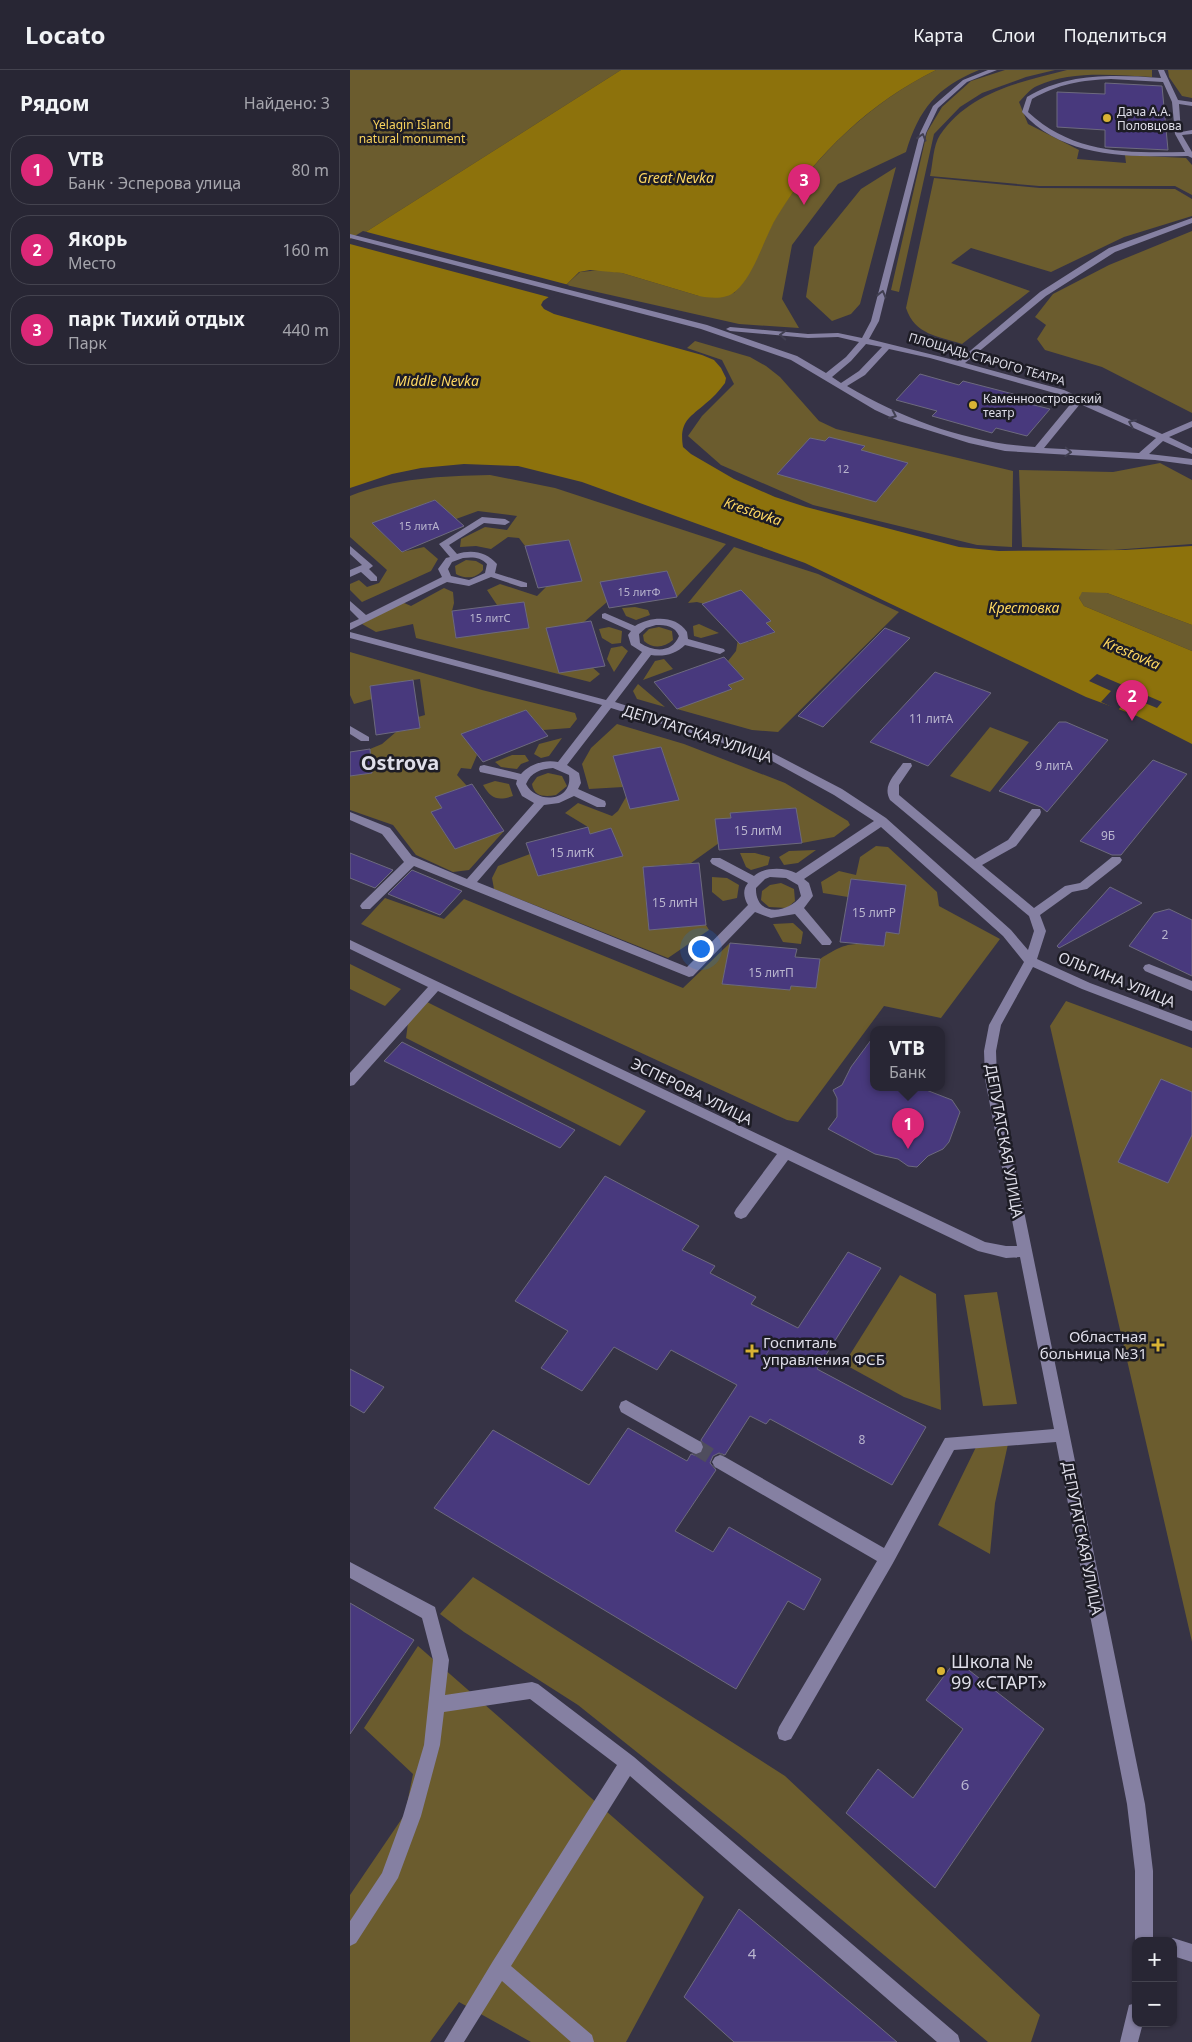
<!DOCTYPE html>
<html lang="ru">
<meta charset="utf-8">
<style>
:root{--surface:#282634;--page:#343240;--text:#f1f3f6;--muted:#a5a5ac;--line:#44434f;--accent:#db2777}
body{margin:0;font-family:"Noto Sans",sans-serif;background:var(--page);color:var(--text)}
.controls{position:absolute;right:15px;bottom:15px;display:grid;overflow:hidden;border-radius:10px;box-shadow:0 1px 4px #0004}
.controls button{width:45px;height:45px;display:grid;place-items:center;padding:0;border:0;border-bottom:1px solid var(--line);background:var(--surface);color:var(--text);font:25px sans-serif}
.you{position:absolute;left:350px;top:878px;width:18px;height:18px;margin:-12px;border:4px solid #fff;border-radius:50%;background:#1a73e8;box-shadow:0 0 0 8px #1a73e833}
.badge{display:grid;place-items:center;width:32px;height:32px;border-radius:50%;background:var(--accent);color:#fff;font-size:16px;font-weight:700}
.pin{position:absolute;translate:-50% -41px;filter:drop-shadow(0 1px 2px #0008)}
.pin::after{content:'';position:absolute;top:26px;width:18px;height:15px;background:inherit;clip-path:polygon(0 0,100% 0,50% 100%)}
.popup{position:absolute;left:520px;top:956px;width:75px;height:65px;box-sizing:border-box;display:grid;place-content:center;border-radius:10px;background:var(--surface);filter:drop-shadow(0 1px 4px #0005);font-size:16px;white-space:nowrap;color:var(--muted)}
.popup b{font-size:19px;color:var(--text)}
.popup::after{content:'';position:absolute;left:50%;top:100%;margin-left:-10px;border:10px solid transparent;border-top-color:var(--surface)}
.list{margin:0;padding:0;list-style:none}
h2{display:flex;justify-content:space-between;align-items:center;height:65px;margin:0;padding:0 20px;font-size:21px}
h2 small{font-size:16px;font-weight:400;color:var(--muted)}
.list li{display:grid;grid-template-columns:32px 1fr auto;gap:15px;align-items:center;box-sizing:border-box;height:70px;margin:0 10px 10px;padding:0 10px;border:1px solid var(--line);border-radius:20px}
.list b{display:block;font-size:19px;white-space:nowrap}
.list p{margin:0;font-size:16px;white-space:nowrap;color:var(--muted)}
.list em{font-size:16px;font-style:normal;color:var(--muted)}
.map{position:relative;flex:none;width:842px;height:1972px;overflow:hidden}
header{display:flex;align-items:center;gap:30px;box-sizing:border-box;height:70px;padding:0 25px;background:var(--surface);border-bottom:1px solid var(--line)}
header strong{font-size:24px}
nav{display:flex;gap:28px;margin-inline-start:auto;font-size:18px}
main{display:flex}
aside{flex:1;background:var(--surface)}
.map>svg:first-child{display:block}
</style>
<header>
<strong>Locato</strong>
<nav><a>Карта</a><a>Слои</a><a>Поделиться</a></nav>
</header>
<main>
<aside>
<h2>Рядом<small>Найдено: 3</small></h2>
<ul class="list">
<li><span class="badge">1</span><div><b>VTB</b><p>Банк · Эсперова улица</p></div><em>80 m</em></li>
<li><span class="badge">2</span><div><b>Якорь</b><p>Место</p></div><em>160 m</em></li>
<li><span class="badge">3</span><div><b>парк Тихий отдых</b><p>Парк</p></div><em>440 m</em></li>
</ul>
</aside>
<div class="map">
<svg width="842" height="1972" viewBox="0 0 842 1972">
<rect width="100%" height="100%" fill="#363345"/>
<path fill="#6b5c2e" d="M0,0h271l-271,172z
M586,0h43c-42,17 -60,39 -73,82l-68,32 -46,61 -10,54 17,29 -60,-4 -173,-39 14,-13 21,-2 21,3 77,23 35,-3c21,-22 28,-53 44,-79 39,-60 93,-112 158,-144z
M655,0h50l-29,7 -44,16 -22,14 -26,27 -35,158 -8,-2 36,-158 15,-25 29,-26z
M717,0h85v7c-38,-2 -81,-7 -115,9 -7,3 -13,11 -18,16l9,22 51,26 -2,9 49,4 -1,-8 61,3 6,7v30l-17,-9h-136l-109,-10c3,-12 3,-31 10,-41 29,-43 80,-53 127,-65z
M818,0h24v28l-10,-2 -13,-19z
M546,97l-36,137 -9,10 -19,7 -26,-24 8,-50 47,-58z
M584,108l106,10 135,1 17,10v17l-68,21 -73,35 -80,-24 -20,15 79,28 -68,53c-24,-8 -47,-9 -56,-36z
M842,161v182l-90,-46 -57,-17 -8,-11 9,-14 -11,-8 18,-23 56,-29z
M345,271l55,16 16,9 14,11 39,44 17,8 177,42 -1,76 -35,-2 -164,-40 -92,-40 -33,-29 14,-20 32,-32 -12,-24 -35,-12z
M810,393l32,17v64l-79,6 -91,-3 -3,-77 94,2z
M140,405l65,13 171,56 -49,53 -10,-26 -54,9 1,3 -13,2 6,17 -23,20 -29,5 3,10 42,37 -10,8 -174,-44 -3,-14 -37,8 -14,-8 40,-22 9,4 33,-18 9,4 1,11 -2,8 4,27 72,-14 -4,-19 -17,2 -1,-3 -9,1 -10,-15 13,-6 37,12 10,-10 32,-14 -10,-32 -44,6 -6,-8 -11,-1 -17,12 -15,-3 -16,1 1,-8 24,-12 22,3 10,-14 -39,-5 -22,8 -22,-19 -61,24 29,28 22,-5 14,12 -7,12 -69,31 -12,-12v-6l9,-4 8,7 12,-4 8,-13 -37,-33v-41c45,-18 92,-20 140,-21z
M384,477l84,27 81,38 -121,120 -26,-2 -75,-21 54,-21 -3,-3 16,-6 -16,-18 8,-10 3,-18 9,9 27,-10 -9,-9 4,-2 -73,-19 -9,1z
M116,490l10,1 7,4v5c-7,9 -18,9 -27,4l-1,-8z
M746,520l11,3 85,32v26l-108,-45 -5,-8 2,-6z
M285,537l13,3 2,5 -14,5 -10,-4 -4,-8z
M349,554l20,9 -18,5 -7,-2 -1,-10z
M259,557l13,4 -1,12 -9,1 -10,-6 -3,-9z
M309,557l13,4 1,9c-9,8 -20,9 -29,1l-1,-6 6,-6z
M272,576l6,5 -14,21 -7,-13 4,-11z
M0,582l132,38 93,23 2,6 -7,9 -27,2 -17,-20 -52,19 2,3 -12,5 13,18 -6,14 -10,-1 -4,7 10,11 -31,11 6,11 -10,5 23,36 49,-18 -35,39 -16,2 -37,-17 -23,-30 -43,-15v-34l21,-3 -1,-24 12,-5 14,-12 24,-4 -2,-11 7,-2 -5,-36 -49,7 1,13 -18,5 -4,-9z
M314,589l9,10 -30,11 12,-19z
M288,614l27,23 -28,-8 -4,-8z
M267,654l67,20 101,39 63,38 2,4 -16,12 -32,6 -7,-35 -64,5v5l-12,25 -28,20 -37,3 1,13 -11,1 5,50 57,-5 3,5 -41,28 -174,-69 -2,-11 6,-12 32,-12 9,22 62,-15 10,-32 -21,5 -2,-7 -23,-14 13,-10 34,13 6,-5 8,-14 49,-9 -14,-41 -48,9 10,31 -34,2 -7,-25 9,-16z
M640,657l39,15 -39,50 -40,-16z
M212,668l-13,18 -8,2 -7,-4 5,-10z
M162,685h13l4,6 -8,3 -4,5 -16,-2 -6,-5z
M198,703l14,3 5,10 -11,9c-11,2 -22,2 -24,-11l5,-7z
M145,711l14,3 4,12c-15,5 -22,3 -30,-11z
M526,776l12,1 49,45 2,14 61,33 -59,79 -57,-12 -86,116 -11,-2 -426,-196 24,-26 59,21 20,-20 219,89 47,-45 -8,41 68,6 1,-4 25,2 4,-29c28,-18 32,-16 64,-13l2,-14 13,1 6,-48 -54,-6 -3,18 -25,-4 -2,-11 18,-11 17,4 4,-18z
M466,780l-18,13 -14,2 -5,-8 10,-6z
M390,783h15l15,4 -2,8 -17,5 -5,-3z
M362,807l15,1 12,7 -2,13 -14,3 -11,-9z
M431,813l13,6 1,12 -8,7 -18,-1 -8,-7 1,-9 8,-6z
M443,853l10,9 -2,12 -18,-2 -10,-18z
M0,894l51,25 -16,17 -35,-17z
M716,931l126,47v594l-142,-616z
M77,932l219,109 -26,35 -214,-108 2,-15z
M550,1205l36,19 5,116 -37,-13 -60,-33z
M647,1222l20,112 -34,2 -19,-111z
M658,1374l-13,59 -5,51 -52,-29 39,-80z
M123,1507l312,199 255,239 -9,27h-43l-250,-209 -160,-128 -114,-73 -24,-18z
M68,1576l286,251 -78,145h-95l-72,-40 -29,40h-80v-147l55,-81 8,-40 -49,-46z"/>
<path fill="#8d720c" d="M271,0h315c-65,32 -120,84 -158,145 -14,22 -23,59 -42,76 -10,9 -26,7 -37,5l-77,-23 -32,-3 -11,2 -13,13 -23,16 -2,4 3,4 10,5 148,41 12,5 7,8 5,10 -1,5c-6,8 -12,15 -20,21 -16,14 -26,18 -22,43l8,7 43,25 41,18 31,10 153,40 40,4 126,-1 67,-4v79l-85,-32 -25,-1 -3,6 5,8 108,45v93l-55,-28 -51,-19 -281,-134 -223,-81 -64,-16 -54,-2 -43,4 -29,6 -42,14v-246z"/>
<path fill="#363345" d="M13,161l206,54 -17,13 -202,-54v-5z
M747,604l65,28 -5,6 -27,-11 -12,13 -17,-8 10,-11 -22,-10z"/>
<path fill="#48397d" stroke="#6d6a7e" d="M755,13l57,3 6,64 -63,-3v-17l-48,-3v-35l48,2z
M570,304l39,11 4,-4 58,15 -3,5 32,8 -23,27 -31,-8 -4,5 -60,-17 5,-5 -41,-11z
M479,367l36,9 -4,4 47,13 -32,39 -99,-28 33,-36 15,3z
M85,430l29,26 -62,26 -30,-29z
M219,470l13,41 -44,7 -13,-42z
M317,501l10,26 -68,11 -9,-26z
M391,520l30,31 -5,2 9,9 -35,12 -38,-40z
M174,532l5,26 -73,10 -4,-27z
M241,551l14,45 -46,7 -13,-45z
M535,558l25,10 -87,89 -25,-11z
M374,587l20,22 -16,6 4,4 -55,20 -23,-27z
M585,602l56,21 -63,73 -58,-24z
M63,610l7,48 -44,7 -6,-49z
M176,640l22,26 -65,26 -22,-28z
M709,652h7l42,18 -61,72 -6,-5 -42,-16z
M311,677l18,53 -49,9 -17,-53z
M20,679l2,24 -22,3v-24z
M803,690l34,14 -66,81h-9l-32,-14z
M122,714l32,47 -49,18 -24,-37 11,-4 -7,-11z
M446,738l6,35 -83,7 -4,-31 16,-1 -1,-5z
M238,757l2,7 21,-6 12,28 -85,20 -12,-33z
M0,783l43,17 -18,18 -25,-10z
M349,793l7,62 -57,5 -6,-63z
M62,800l50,21 -22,24 -52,-21z
M501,809l55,6 -7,49 -13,-2 -2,14 -44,-4z
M760,817l32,16 -83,45 -2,-2z
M819,839l23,11v56l-63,-30 25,-33z
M380,873l67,6 -2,8 25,2 -4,29 -25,-2 -1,4 -68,-6z
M524,966v52h47l31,12 8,12 -11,30 -6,7 -15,7 -11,11 -9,-1 -10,-7 -23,-5 -47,-25 9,-12v-19l-4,-8 9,-5 9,-18z
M52,972l173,88 -15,18 -176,-87z
M811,1009l31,13v43l-24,48 -50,-21z
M255,1106l94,50 -17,24 33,16 -5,7 46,24 -5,7 47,24 50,-76 33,16 -64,101 109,58 -34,58 -122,-66 -4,5 -16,-8 -25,39 -6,-2 -6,3 -3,7 6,7 -41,61 38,21 16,-25 92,52 -17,31 -16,-9 -52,88 -302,-181 59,-78 96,55 39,-57 59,33 4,-7 6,2 6,-3 2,-7 -4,-6 36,-55 -66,-35 -14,20 -43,-23 -32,44 -41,-23 27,-37 -53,-30z
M0,1299l34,18 -20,26 -14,-8z
M0,1533l64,37 -64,94z
M606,1590l88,69 -109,159 -89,-75 32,-44 35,29 50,-69 -37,-29z
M389,1839l137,115 21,18h-163l-50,-45z"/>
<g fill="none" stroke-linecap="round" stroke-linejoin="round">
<path stroke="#4f4d5e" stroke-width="16" stroke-dasharray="16 8" stroke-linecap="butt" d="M346,1377l24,15"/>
<path fill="#8580a2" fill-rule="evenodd" d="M638,0h9l-30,12 -29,26 -12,25 -47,188 -10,18 89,22 82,-69 69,-44 83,-30v5l-77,29 -69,44 -81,67 99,27 98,44 30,-13v6l-23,10 23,11v6l-29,-13 -14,13 43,5v6l-37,-5 -150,-9 -36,-8 -70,-22 -24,-11 -84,-50 -90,-31 -351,-91v-4l357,91 90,31 29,17 20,-16 13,-15 -21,-5 -30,1 -78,-7 -4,-2 4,-2 78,7 30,-1 24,5 9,-17 49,-188 13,-27 30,-26zM516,274l16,3 -23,24 -18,12 -9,-6 19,-16zM539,279l41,9 128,36 15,7 -38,46c-67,-4 -130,-27 -188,-61l18,-11zM730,334l76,34 -17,15 -95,-5z
M808,0h6l14,30 14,2v4l-13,-2 2,28 11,-2v4l-10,1 10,17v6l-4,-2c-57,1 -125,3 -166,-44l5,-15c42,-25 87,-22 134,-19zM761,9l52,3 9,20 3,32 10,18c-58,1 -112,2 -157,-40l4,-13c26,-15 50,-19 79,-20z
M132,447l23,2 5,3 -5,3 -21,-2 -35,22 8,9c15,-5 30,-2 40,10l-2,9 32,10v4h-6l-30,-10 -22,9 -22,-4 -97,48v-7l9,-4 -9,-9v-9l16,14 76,-38 -4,-8 8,-11 4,-1 -11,-13zM113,488c10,-1 17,-1 24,6l-2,9 -16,7 -18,-4 -3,-7 4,-7z
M0,476l21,18 2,2 -4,3 8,8v4h-6l-10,-9 -11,5v-7l12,-5 -12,-11z
M255,543l30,13c16,-10 41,-11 52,6l1,7 36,10 1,2 -5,3 -35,-9c-9,9 -21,12 -34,10l-36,47 154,49 73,38 44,29 125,112 17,20 6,-19 -5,-15 -139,-116c-8,-15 5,-25 13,-37h8l1,3 -13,19v10l76,64 33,-19 24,-31h8l1,3 -1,3 -24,31 -34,19 52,43 31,-22 15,-3 32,-26h8l2,3 -2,3 -33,26 -15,3 -32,23 6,16 -9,28 53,24 102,38v10l-110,-42 -49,-22 -32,58 -5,26 1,28 148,725 8,67v70h-17v2l-1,-2v-70l-8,-67 -71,-362 -102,8 -61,113 -102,176 -6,2 -6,-2 -2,-6 2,-6 98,-166 -162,-94 -3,-5 3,-5 5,-2 5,2 159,91 61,-110 109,-9 -34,-172 -14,1 -28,-7 -190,-91 -42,57 -5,2 -5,-2 -2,-4 2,-4 41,-55 -339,-163 -84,94 -4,1v-13l78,-86 -78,-38v-9l635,302 21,4h11l-32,-167 -1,-28 5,-26 35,-63 -21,-26 -122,-109 -77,52 5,4 4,13 -9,12 26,31 2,3 -2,3h-8l-27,-31 -24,4 -16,-6 -62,64 -4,1 -275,-111 -44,43h-8l-2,-3 2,-3 42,-41 -22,-28 -32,-14v-8l40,16 22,28 55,23 67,-76 -12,-7 -6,-12 1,-4 -37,-8 -1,-3 1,-3 4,-1 37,9c9,-10 24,-15 37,-12l44,-57 -252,-67v-6l256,68 36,-48 -11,-7 -3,-10 3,-4 -29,-13v-4zM306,555c10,0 19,1 23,11 -7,17 -25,16 -39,7l-1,-9 7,-6zM261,638l150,47 73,40 40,26 -78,52c-12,-6 -32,-6 -42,3l-34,-18h-8l-2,3 2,3 36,19c-6,7 -4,15 0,22l-61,62 -210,-85 67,-77 15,-2 15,-7 23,11h8l1,-3 -1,-3 -27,-12 3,-6 -2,-10 -12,-8zM203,698l16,7c4,26 -32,30 -43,9 5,-12 15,-15 27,-16zM420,807l16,1 12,7 3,11c-13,18 -46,21 -45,-8l9,-9z
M0,656l19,11v4h-8l-11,-7z
M799,894l43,17v10l-47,-20 -2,-3 2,-3z
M276,1330l75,42 2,5 -2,5 -5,2 -5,-2 -70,-40 -2,-5 2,-5z
M0,1492l85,45 14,53 -4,35 87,-13 6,2 96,73 324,278 2,7h-23l-307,-266 -119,190 81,69 2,7h-23l-69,-61 -38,61h-20l49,-81 124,-196 -87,-66 -86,13 -4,33 -19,71 -23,62 -42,65 -6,3v-25l32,-48 21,-57 21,-71 9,-85 -11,-42 -72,-40z
M823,1868l19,6v18l-19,-6v-15h-6z
M786,1933v20h7l-5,19h-18l9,-37z"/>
</g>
<defs><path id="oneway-chevron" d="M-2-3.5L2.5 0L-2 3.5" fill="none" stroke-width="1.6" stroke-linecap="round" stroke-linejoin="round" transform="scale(1.25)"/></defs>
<g stroke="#413f51">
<use href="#oneway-chevron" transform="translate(572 67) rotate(-73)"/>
<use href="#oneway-chevron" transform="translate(532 224) rotate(-76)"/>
<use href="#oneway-chevron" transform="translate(433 265) rotate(-177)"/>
<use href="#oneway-chevron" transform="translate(543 345) rotate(25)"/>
<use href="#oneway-chevron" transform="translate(782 353) rotate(-157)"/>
<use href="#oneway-chevron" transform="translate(718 382) rotate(3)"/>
</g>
<g fill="#d9b334" stroke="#1d1c25" stroke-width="2">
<circle cx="757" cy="48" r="5"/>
<circle cx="623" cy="335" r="5"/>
<path d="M805.5 1267.5h5v5h5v5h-5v5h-5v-5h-5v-5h5z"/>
<path d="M399.5 1273.5h5v5h5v5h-5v5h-5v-5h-5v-5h5z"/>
<circle cx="591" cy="1601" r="5"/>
</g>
<g text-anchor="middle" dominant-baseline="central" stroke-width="5" stroke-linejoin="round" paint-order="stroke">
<g font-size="11" fill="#b9b5ce">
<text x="493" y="398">12</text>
<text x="69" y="455">15 литА</text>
<text x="289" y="521">15 литФ</text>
<text x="140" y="547">15 литС</text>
</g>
<g font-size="12" fill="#dfdee9" stroke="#1d1c25" text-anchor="start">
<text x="767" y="41">Дача А.А.<tspan x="767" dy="14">Половцова</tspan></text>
<text x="633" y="328">Каменноостровский<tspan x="633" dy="14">театр</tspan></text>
</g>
<g font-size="12" fill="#f9d35d" stroke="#1d1c25">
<text x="62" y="54">Yelagin Island<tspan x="62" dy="14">natural monument</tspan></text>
</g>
<g font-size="12" fill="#dfdee9" stroke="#1d1c25">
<text transform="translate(637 289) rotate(16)">ПЛОЩАДЬ СТАРОГО ТЕАТРА</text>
</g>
<g font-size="12" fill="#b9b5ce">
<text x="581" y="648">11 литА</text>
<text x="704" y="695">9 литА</text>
<text x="408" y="760">15 литМ</text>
<text x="758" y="765">9Б</text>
<text x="222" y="782">15 литК</text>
<text x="325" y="832">15 литН</text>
<text x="524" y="842">15 литР</text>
<text x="815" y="864">2</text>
<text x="421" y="902">15 литП</text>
<text x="512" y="1369">8</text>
</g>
<g font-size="14" font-style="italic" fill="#fed862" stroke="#1d1c25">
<text x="326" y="107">Great Nevka</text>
<text x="87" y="310">Middle Nevka</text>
<text transform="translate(403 441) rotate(19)">Krestovka</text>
<text x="674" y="537">Крестовка</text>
<text transform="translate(782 583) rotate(23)">Krestovka</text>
</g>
<g font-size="15" fill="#dfdee9" stroke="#1d1c25">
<text transform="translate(348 663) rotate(18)">ДЕПУТАТСКАЯ УЛИЦА</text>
<text transform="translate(767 909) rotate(22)">ОЛЬГИНА УЛИЦА</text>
<text transform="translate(342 1021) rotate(26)">ЭСПЕРОВА УЛИЦА</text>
<text transform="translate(655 1071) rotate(80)">ДЕПУТАТСКАЯ УЛИЦА</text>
<text transform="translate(733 1468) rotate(79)">ДЕПУТАТСКАЯ УЛИЦА</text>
</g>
<g font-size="15" fill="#dfdee9" stroke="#1d1c25" text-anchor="end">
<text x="797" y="1266">Областная<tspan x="797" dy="17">больница №31</tspan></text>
<text x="413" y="1272" text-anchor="start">Госпиталь<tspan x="413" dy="17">управления ФСБ</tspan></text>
</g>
<g font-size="15" fill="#b9b5ce">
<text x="615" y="1714">6</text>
<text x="402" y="1883">4</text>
</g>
<g font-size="18" fill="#dfdee9" stroke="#1d1c25" text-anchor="start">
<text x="601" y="1591">Школа №<tspan x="601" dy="21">99 «СТАРТ»</tspan></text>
</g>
<g font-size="20" font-weight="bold" fill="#dfdee9" stroke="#1d1c25">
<text x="50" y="692">Ostrova</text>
</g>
</g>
</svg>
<div class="controls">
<button>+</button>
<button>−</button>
</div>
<div class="you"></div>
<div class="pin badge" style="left:558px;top:1079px">1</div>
<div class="popup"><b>VTB</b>Банк</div>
<div class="pin badge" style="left:782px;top:651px">2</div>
<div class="pin badge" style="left:454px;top:135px">3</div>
</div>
</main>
